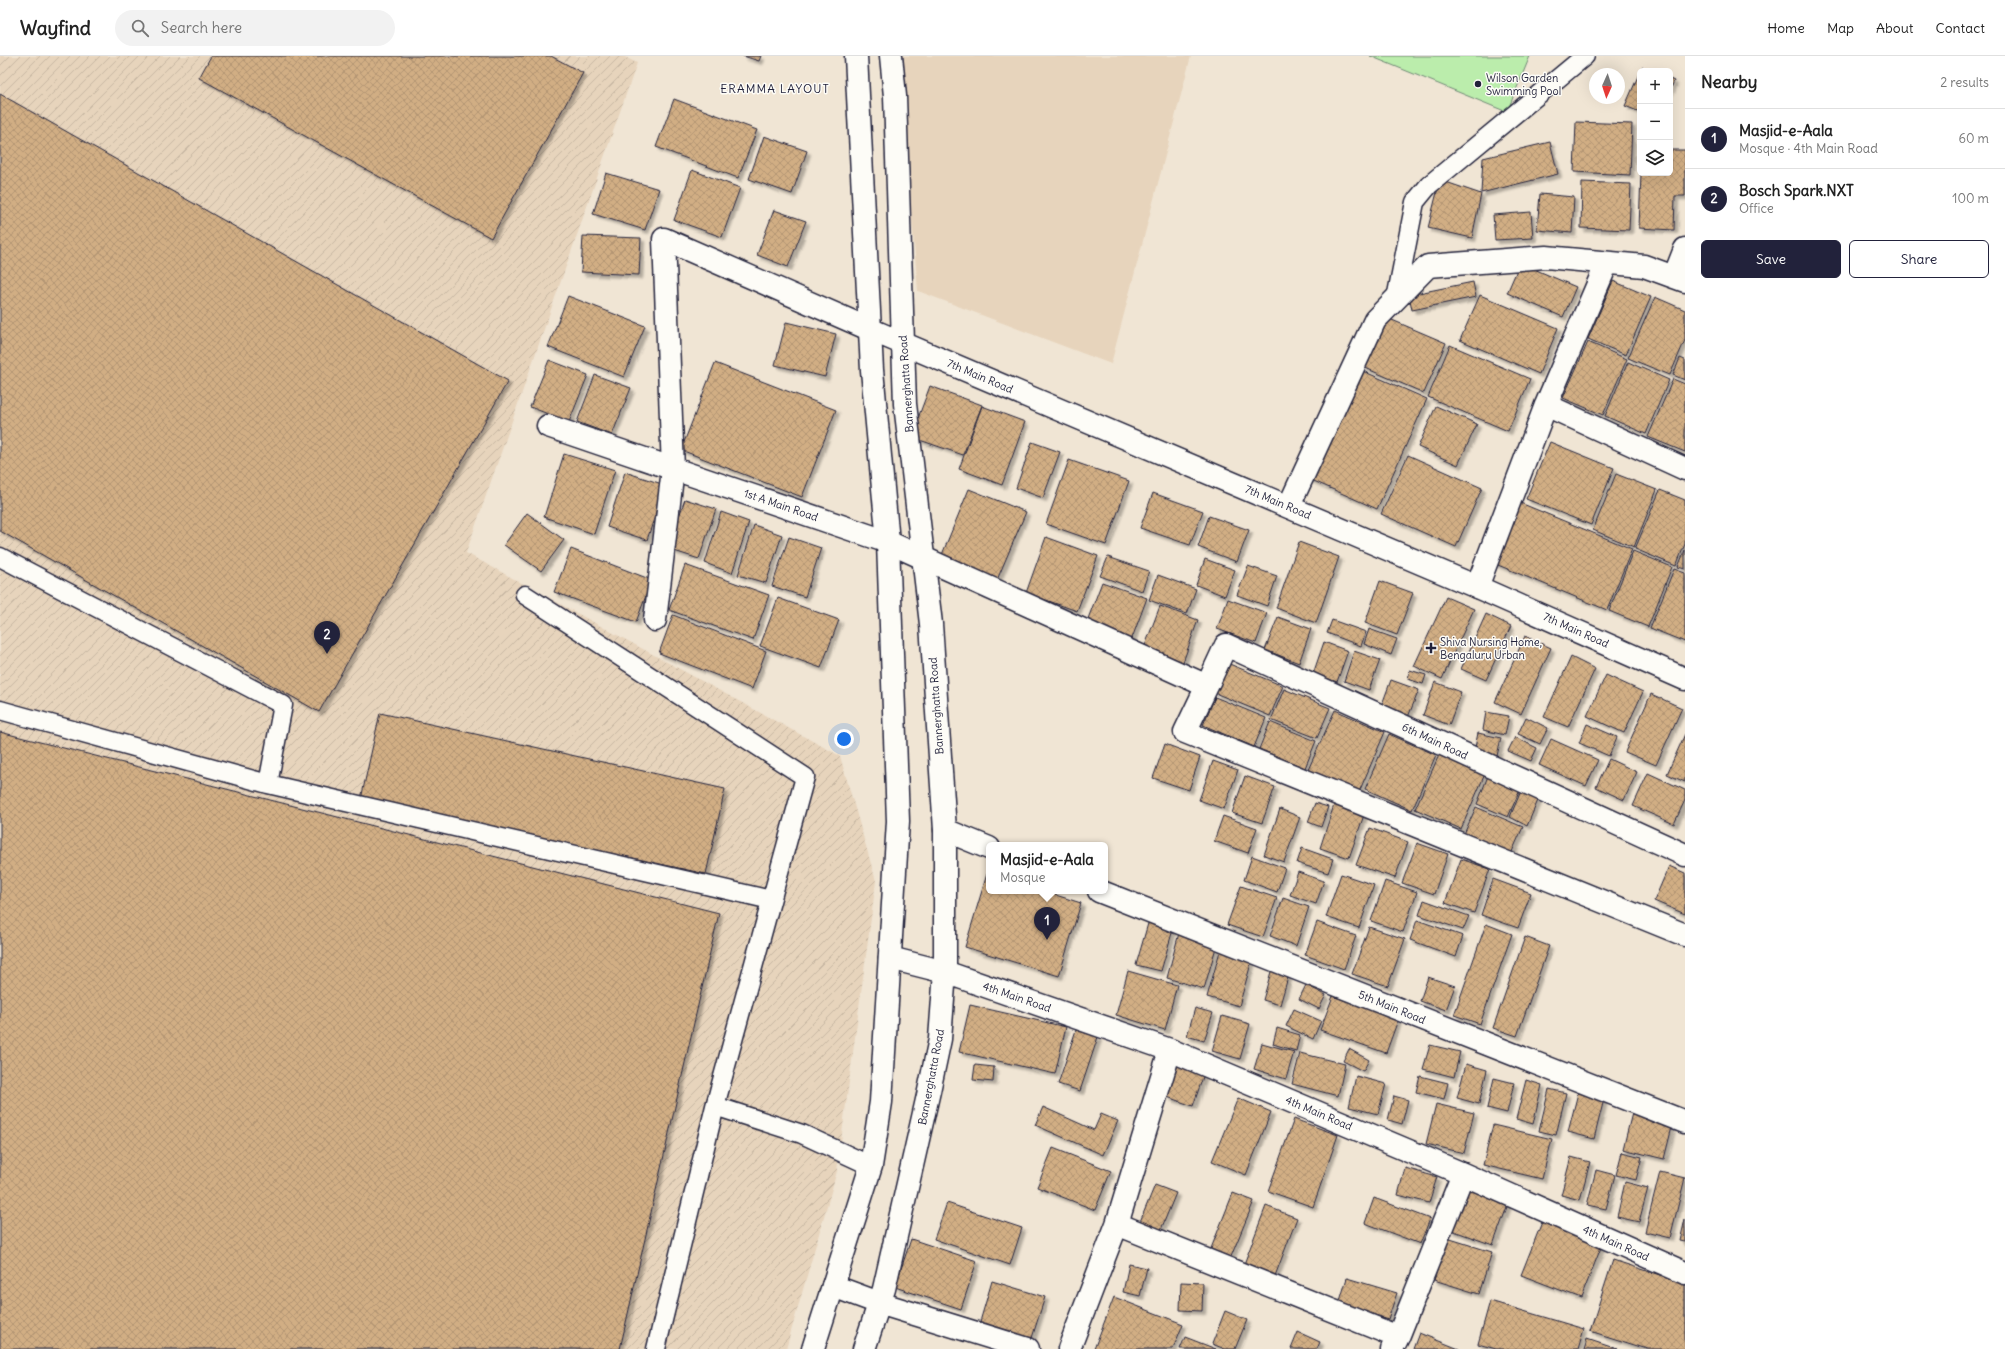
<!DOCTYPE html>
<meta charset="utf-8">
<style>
:root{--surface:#fff;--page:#f2f2f2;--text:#222;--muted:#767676;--line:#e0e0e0;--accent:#22223b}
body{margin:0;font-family:Delius,sans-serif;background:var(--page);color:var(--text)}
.controls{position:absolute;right:12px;top:12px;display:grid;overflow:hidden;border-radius:6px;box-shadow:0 4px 16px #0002}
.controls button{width:36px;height:36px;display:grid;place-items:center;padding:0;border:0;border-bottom:1px solid var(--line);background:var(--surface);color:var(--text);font:20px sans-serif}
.compass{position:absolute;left:1589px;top:12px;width:36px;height:36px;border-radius:50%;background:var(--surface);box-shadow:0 4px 16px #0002;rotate:183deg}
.you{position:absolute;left:844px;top:683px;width:14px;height:14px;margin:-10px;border:3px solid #fff;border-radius:50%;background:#1a73e8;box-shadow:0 0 0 6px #1a73e833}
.badge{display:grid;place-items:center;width:26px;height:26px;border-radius:50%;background:var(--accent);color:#fff;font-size:13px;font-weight:700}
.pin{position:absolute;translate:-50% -33px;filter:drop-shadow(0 1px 2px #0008)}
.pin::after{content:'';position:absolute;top:21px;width:14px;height:12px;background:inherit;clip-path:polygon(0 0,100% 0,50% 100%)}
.popup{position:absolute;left:986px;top:786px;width:122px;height:52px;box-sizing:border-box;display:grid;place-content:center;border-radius:6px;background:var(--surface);filter:drop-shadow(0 1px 3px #0005);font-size:13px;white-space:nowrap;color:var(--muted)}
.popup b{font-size:15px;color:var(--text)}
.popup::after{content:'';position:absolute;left:50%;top:100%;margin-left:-8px;border:8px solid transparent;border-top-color:var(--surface)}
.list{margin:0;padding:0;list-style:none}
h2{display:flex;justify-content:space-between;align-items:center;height:52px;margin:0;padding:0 16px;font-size:17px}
h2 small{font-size:13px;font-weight:400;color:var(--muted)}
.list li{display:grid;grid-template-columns:26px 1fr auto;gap:12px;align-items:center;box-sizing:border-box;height:60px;padding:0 16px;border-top:1px solid var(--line)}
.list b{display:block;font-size:15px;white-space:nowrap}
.list p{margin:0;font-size:13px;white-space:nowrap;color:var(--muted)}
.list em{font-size:13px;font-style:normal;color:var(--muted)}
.actions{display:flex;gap:8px;padding:12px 16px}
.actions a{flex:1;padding:9px 0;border:1px solid var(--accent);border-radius:6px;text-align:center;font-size:14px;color:var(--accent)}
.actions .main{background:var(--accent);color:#fff}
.icon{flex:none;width:22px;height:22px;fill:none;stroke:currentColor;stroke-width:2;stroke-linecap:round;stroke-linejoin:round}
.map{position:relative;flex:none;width:1685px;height:1293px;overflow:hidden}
header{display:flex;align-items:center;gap:24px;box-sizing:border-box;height:56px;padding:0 20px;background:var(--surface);border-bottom:1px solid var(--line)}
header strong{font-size:19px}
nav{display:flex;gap:22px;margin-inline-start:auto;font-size:14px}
.search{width:280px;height:36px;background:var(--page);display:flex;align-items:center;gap:10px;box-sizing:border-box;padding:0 14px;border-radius:22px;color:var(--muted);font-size:15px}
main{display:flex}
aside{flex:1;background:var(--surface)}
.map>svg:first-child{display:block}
</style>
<header>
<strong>Wayfind</strong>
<div class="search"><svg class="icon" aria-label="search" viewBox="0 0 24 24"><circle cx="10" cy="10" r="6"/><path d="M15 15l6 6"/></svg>Search here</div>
<nav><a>Home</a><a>Map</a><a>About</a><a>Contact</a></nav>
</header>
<main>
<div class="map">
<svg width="1685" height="1293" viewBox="0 0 1685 1293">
<defs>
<pattern id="industrial-furrows" width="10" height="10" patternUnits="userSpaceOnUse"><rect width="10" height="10" fill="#e7d4bc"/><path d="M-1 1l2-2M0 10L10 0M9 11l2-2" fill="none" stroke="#c6b6a2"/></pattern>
<pattern id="building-cross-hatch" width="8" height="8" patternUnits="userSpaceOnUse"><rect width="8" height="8" fill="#d1ae84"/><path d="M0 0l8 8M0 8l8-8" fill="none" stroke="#b39573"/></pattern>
<filter id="shadow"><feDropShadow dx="3.5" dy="3.5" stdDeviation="1" flood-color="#0004"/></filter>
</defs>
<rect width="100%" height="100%" fill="#f0e5d4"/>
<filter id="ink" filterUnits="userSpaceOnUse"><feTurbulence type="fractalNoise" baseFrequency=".025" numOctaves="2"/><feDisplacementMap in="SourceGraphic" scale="8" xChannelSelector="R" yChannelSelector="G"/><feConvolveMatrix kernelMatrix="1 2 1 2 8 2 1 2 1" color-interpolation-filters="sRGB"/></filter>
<g filter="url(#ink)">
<path fill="#e7d4bc" d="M898,0h293l-80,308 -193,-73z"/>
<path fill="url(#industrial-furrows)" d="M0,0h623l14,7 -171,490 374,203 36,125 -39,290 -51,178h-786z"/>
<path fill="#bbedac" stroke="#6e8874" d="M1370,0h160l-23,56z"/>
<path fill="url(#building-cross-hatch)" stroke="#22223b" filter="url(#shadow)" d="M211,0h340l32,17 -92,165 -292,-160z
M743,0h18l-2,5z
M1642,11l8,4h-10v41l-15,-6z
M1670,23l4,2 -4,10z
M0,38l508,287 -189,331 -319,-181z
M674,43l83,31 -19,48 -82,-31z
M1576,66l56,2 -2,51 -56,-3z
M764,80l43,15 -15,43 -43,-15z
M1550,86l8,32 -77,19 2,-35z
M1670,94h15v46h-10l-1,34 -35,-2 2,-55h29z
M692,114l48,18 -18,49 -48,-17z
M606,117l53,16 -14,41 -52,-16z
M1440,124l41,14 -9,44 -44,-10z
M1582,126l49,2 -2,46 -48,-2z
M1540,138l34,3 -2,36 -35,-3z
M774,154l32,11 -18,46 -31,-12z
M1531,156l2,26 -38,2 -2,-25z
M583,180l58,2 -2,37 -58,-3z
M1520,207l56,24 -13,30 -56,-24z
M1613,225l38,16 -25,58 -38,-16z
M1473,226l3,15 -64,13 -3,-15z
M1480,239l78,33 -19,46 -79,-34z
M568,240l77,30 -21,51 -76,-30z
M1655,241l30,13v30l-15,35 -42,-17z
M1385,261l61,26 -22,50 -61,-26z
M786,266l50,12 -11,43 -50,-12z
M1588,286l39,17 -24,56 -40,-17z
M1450,289l80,34 -22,52 -80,-34z
M1680,302l5,2v20l-12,-5z
M549,304l39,15 -19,47 -39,-15z
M1628,306l41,18 -23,54 -41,-18z
M715,307l121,47 -34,87 -121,-47z
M1356,312l71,31 -50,110 -70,-31z
M595,319l36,13 -19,47 -35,-13z
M1673,323l12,5v68l-37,-15z
M930,330l52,19 -19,50 -52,-18z
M982,350l43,16 -23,63 -43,-16z
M1436,350l41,18 -19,41 -40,-18z
M1032,386l28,10 -17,46 -27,-10z
M1550,386l64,26 -23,57 -65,-26z
M564,398l51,16 -21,64 -50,-17z
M1408,399l74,33 -26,59 -75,-33z
M1069,404l60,21 -23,64 -60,-21z
M625,416l40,13 -18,55 -40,-13z
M1616,418l41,16 -23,57 -41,-17z
M969,433l57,23 -29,68 -56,-23z
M1660,434l25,10v44l-9,22 -41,-17z
M1153,437l50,18 -13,34 -50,-17z
M685,443l31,10 -17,50 -31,-10z
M1518,446l114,47 -25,61 -114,-47z
M721,456l28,10 -17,51 -27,-10z
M527,457l37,27 -23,31 -37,-26z
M1209,460l40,14 -12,32 -39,-15z
M754,469l28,10 -16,48 -28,-8z
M789,481l32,11 -16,49 -33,-11z
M1046,481l52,19 -21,55 -51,-18z
M1299,486l40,15 -23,66 -40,-15z
M571,493l81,31 -16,42 -82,-30z
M1685,494v19l-7,-2z
M1633,495l39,16 -24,60 -39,-16z
M1108,501l41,14 -7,20 -42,-15z
M1205,503l30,11 -10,26 -29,-11z
M685,509l84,30 -16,45 -84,-30z
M1248,510l29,10 -10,30 -30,-11z
M1674,513l11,4v69l-35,-14z
M1158,519l38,14 -9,25 -38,-14z
M1380,525l33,12 -16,42 -32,-12z
M1102,526l45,16 -16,43 -45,-17z
M1446,541l28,12 -32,70 -28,-13z
M778,542l61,22 -18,48 -61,-22z
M1228,543l39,14 -11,30 -39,-14z
M1160,550l38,14 -16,45 -39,-14z
M1486,558l25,12 -25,54 -25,-11z
M673,559l93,36 -14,38 -93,-36z
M1278,561l33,12 -12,34 -34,-13z
M1332,564l34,12 -5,14 -34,-13z
M1369,573l28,10 -6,16 -27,-11z
M1525,580l26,12 -30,66 -26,-12z
M1324,586l24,9 -11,31 -24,-8z
M1354,595l26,9 -11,30 -25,-9z
M1571,601l24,12 -27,58 -24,-10z
M1227,607l56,23 -13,30 -55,-23z
M1410,614l16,5 -3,9 -15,-5z
M1606,619l37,17 -19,41 -37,-17z
M1391,624l28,10 -11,27 -27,-10z
M1435,626l26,10 -12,33 -26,-10z
M1284,633l46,19 -13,30 -46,-18z
M1651,638l31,14 -26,57 -31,-13z
M1215,641l51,21 -12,29 -51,-22z
M1335,654l50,22 -26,60 -51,-22z
M1486,656l23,4 -4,19 -22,-5z
M380,657l345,76 -19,85 -345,-75z
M1526,661l22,11 -8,16 -22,-10z
M1270,666l46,19 -11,27 -46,-19z
M1587,668l30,13 -8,19 -30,-13z
M0,676l719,181 -99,436h-620z
M1478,677l23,5 -4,18 -23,-4z
M1389,678l47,21 -24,55 -47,-21z
M1685,678v48l-18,-8z
M1515,681l22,11 -6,13 -23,-10z
M1551,683l47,21 -12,26 -47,-21z
M1165,688l35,13 -11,33 -36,-12z
M1439,699l46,19 -24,55 -46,-20z
M1609,703l28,13 -13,28 -28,-13z
M1213,705l25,9 -14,39 -25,-9z
M1648,717l37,17v10l-11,24 -41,-18z
M1245,720l30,11 -13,36 -30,-10z
M1488,720l32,14 -12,27 -31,-13z
M1521,735l18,7 -12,28 -17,-9z
M1315,747l13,4 -7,20 -13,-5z
M1334,749l30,10 -15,43 -29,-10z
M1476,751l47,20 -12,27 -47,-20z
M1280,753l20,8 -16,45 -20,-7z
M1223,760l34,12 -9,25 -34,-12z
M1370,772l38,14 -13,36 -39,-13z
M1417,787l31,11 -14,40 -32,-11z
M1302,792l31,11 -5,14 -31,-10z
M1252,800l33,12 -8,24 -33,-12z
M1461,803l29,10 -16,44 -29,-10z
M1669,810l16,7v41l-31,-13z
M1298,816l26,9 -8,23 -26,-9z
M987,818l2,1v16h54l38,12 -22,73 -94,-29z
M1341,818l33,11 -15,43 -33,-11z
M1493,823l38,14 -13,35 -37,-13z
M1385,825l32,11 -14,40 -32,-11z
M1241,830l36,12 -14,39 -36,-12z
M1283,842l26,9 -13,39 -26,-10z
M1424,844l45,16 -6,14 -44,-15z
M1149,864l25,6 -13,45 -25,-6z
M1417,864l46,16 -7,21 -46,-17z
M1317,866l39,14 -12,33 -39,-14z
M1486,868l26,10 -32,90 -26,-9z
M1369,871l36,12 -17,47 -36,-12z
M1179,877l38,11 -13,45 -37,-11z
M1525,881l24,9 -32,90 -24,-8z
M1220,895l32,9 -13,46 -32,-9z
M1272,912l17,6 -9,31 -17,-5z
M1128,915l49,14 -12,45 -49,-15z
M1428,921l27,9 -9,24 -26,-9z
M1306,929l20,10 -7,14 -20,-10z
M1333,940l65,24 -12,33 -66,-23z
M970,949l96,22 -11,47 -96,-22z
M1195,952l18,5 -9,28 -17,-5z
M1294,953l27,12 -8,18 -27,-13z
M1222,960l28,8 -10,35 -28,-8z
M1277,972l23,7 -4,16 -23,-7z
M1076,974l22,7 -18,54 -22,-7z
M1262,987l32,9 -8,27 -32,-10z
M1430,989l30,7 -6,25 -31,-8z
M1349,993l20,11 -6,11 -20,-10z
M1300,997l45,11 -7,32 -46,-12z
M1178,1008l26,10 -11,32 -26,-9z
M1466,1008l21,6 -8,34 -22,-6z
M975,1009l19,2 -1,15 -20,-2z
M1356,1020l30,8 -8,30 -29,-7z
M1420,1020l28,7 -4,16 -28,-7z
M1494,1022l20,5 -7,30 -20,-5z
M1526,1024l16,5 -9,39 -17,-5z
M1549,1033l17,4 -10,42 -17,-4z
M1578,1037l26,6 -10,40 -26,-7z
M1394,1040l14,4 -6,24 -14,-4z
M1238,1042l33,14 -25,63 -34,-14z
M1436,1048l38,9 -10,40 -38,-9z
M1043,1051l51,23 7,-16 17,7 -15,34 -68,-30z
M1632,1057l41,10 -9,36 -41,-10z
M1294,1063l44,16 -25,72 -45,-16z
M1493,1069l59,14 -10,40 -59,-14z
M1053,1092l58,23 -16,39 -58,-23z
M1622,1096l20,5 -6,23 -20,-5z
M1571,1101l19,5 -10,38 -19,-5z
M1405,1112l32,9 -8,26 -31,-8z
M1596,1114l19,5 -9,34 -19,-4z
M1660,1116l25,6 -15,60 -25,-6z
M1625,1126l23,6 -9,34 -22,-5z
M1155,1129l21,8 -16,39 -21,-8z
M1466,1133l42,15 -15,41 -42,-15z
M1233,1137l21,8 -24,58 -20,-8z
M1374,1142l56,21 -10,25 -55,-21z
M947,1147l75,25 -12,37 -76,-26z
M1266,1150l31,12 -22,58 -31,-12z
M1685,1163v23l-5,-1z
M1542,1166l60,23 -21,53 -60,-23z
M1447,1182l45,14 -13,42 -45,-14z
M911,1183l66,22 -16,48 -66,-22z
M1613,1204l72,23v66h-38l-57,-18z
M1129,1208l18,4 -7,28 -17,-4z
M1347,1222l50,15 -9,26 -49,-15z
M992,1225l53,16 -14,44 -52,-16z
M1181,1226l22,1 -1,28 -22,-1z
M1114,1241l69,27 -10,25h-79z
M1490,1245l94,28 -6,20h-82l-18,-5z
M1225,1255l22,9 -12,29h-10l-13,-5z
M1298,1276l22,10 -3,7h-26z
M1419,1277l40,16h-46z
M1185,1281l31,12h-36z
M1587,1283l30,10h-33z"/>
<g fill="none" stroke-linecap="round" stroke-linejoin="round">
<defs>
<path id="lane" d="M1396,243l19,-97 14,-17 156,-129
M0,501l283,148 -15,79
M525,539l280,182 -90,329 -59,243
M0,654l268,74 503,116
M715,1050l87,28 69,32"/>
<path id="street" d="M1674,221l11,-28
M1546,349l139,64
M548,370l340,116 319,144 -22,46 500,203
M1289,450l86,-186 53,-54 118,-9 98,9 41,15
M1477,531l69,-182 61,-142
M655,564l18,-151 -9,-230 205,90
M1207,630l19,-41 459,210
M945,774l44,18
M1099,835l586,231
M890,902l55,14 225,78 293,124 222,99
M1117,1168l281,113
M833,1230l46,17 149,46
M1069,1293l48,-125 53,-174
M1392,1293l6,-12 65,-163"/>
<path id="secondary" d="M869,273l608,258 208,92
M813,1293l58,-183 10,-64 17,-281 -10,-279 -16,-172 -16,-314
M864,1293l20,-60 45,-198 11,-52 5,-67v-142l-14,-206 -26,-220 -10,-308 -4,-40"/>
</defs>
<use href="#lane" stroke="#22223b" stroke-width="21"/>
<use href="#street" stroke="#22223b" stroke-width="25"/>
<use href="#secondary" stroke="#22223b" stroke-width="25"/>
<use href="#lane" stroke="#fdfcf7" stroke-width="18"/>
<use href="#street" stroke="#fdfcf7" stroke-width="22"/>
<use href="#secondary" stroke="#fdfcf7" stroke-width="22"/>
</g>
</g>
<g fill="#22223b" stroke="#fdfcf7" stroke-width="1.5">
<circle cx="1478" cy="28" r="4"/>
<path d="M1429 586h4v4h4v4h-4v4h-4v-4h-4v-4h4z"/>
</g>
<g text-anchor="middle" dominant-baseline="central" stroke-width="3" stroke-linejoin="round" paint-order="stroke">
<g font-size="11" fill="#22223b" stroke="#fdfcf7" text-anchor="start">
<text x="1486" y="22">Wilson Garden<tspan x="1486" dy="13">Swimming Pool</tspan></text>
<text x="1440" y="586">Shiva Nursing Home,<tspan x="1440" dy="13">Bengaluru Urban</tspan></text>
</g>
<g font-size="11" fill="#22223b" stroke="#fdfcf7">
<text transform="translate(980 320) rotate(23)">7th Main Road</text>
<text transform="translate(906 328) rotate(-94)">Bannerghatta Road</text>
<text transform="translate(1278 446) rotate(23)">7th Main Road</text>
<text transform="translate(781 449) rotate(19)">1st A Main Road</text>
<text transform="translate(1576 574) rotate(24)">7th Main Road</text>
<text transform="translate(936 650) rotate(-94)">Bannerghatta Road</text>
<text transform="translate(1435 685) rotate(25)">6th Main Road</text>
<text transform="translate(1017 941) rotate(19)">4th Main Road</text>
<text transform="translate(1392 951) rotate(22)">5th Main Road</text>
<text transform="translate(931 1021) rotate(-79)">Bannerghatta Road</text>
<text transform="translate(1319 1057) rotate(23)">4th Main Road</text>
<text transform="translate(1616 1187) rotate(24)">4th Main Road</text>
</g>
<g font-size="12" letter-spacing="1" fill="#22223b" stroke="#fdfcf7">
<text x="775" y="32">ERAMMA LAYOUT</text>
</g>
</g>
</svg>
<div class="controls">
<button>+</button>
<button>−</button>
<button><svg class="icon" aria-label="layers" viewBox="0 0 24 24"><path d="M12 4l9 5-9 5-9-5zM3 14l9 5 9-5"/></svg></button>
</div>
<svg class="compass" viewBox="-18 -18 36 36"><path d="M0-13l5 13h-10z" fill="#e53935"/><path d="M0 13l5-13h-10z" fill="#767676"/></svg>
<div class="you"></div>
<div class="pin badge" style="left:1047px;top:884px">1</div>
<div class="popup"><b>Masjid-e-Aala</b>Mosque</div>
<div class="pin badge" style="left:327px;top:598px">2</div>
</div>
<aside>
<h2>Nearby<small>2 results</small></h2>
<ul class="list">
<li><span class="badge">1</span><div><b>Masjid-e-Aala</b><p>Mosque · 4th Main Road</p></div><em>60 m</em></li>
<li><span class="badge">2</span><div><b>Bosch Spark.NXT</b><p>Office</p></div><em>100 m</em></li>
</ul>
<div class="actions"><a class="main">Save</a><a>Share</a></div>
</aside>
</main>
